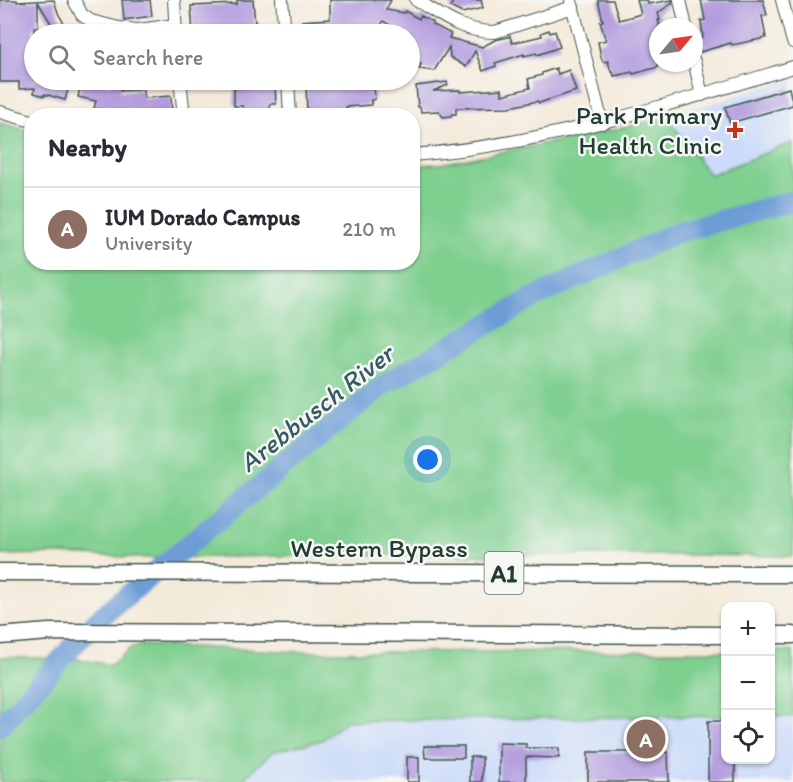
<!DOCTYPE html>
<meta charset="utf-8">
<style>
:root{--surface:#fff;--page:#f7f7f7;--text:#2b2b33;--muted:#7c7c81;--line:#e1e1e2;--accent:#d93025}
body{margin:0;font-family:Itim,sans-serif;background:var(--page);color:var(--text)}
.controls{position:absolute;right:18px;bottom:18px;display:grid;overflow:hidden;border-radius:12px;box-shadow:0 2px 4px #0004}
.controls button{width:54px;height:54px;display:grid;place-items:center;padding:0;border:0;border-bottom:2px solid var(--line);background:var(--surface);color:var(--text);font:30px sans-serif}
.compass{position:absolute;left:649px;top:18px;width:54px;height:54px;border-radius:50%;background:var(--surface);box-shadow:0 2px 4px #0004;rotate:61deg}
.you{position:absolute;left:428px;top:460px;width:21px;height:21px;margin:-15px;border:4px solid #fff;border-radius:50%;background:#1a73e8;box-shadow:0 0 0 9px #1a73e833}
.badge{display:grid;place-items:center;width:39px;height:39px;border-radius:50%;background:var(--accent);color:#fff;font-size:20px;font-weight:700}
.pin{position:absolute;translate:-50% -50%;border:3px solid #fff;box-shadow:0 2px 6px #0006}
.list{margin:0;padding:0;list-style:none}
h2{display:flex;justify-content:space-between;align-items:center;height:78px;margin:0;padding:0 24px;font-size:26px}
h2 small{font-size:20px;font-weight:400;color:var(--muted)}
.list li{display:grid;grid-template-columns:39px 1fr auto;gap:18px;align-items:center;box-sizing:border-box;height:84px;padding:0 24px;border-top:2px solid var(--line)}
.list b{display:block;font-size:22px;white-space:nowrap}
.list p{margin:0;font-size:20px;white-space:nowrap;color:var(--muted)}
.list em{font-size:20px;font-style:normal;color:var(--muted)}
.icon{flex:none;width:33px;height:33px;fill:none;stroke:currentColor;stroke-width:2;stroke-linecap:round;stroke-linejoin:round}
.map{position:relative;flex:none;width:793px;height:782px;overflow:hidden}
.search{position:absolute;background:var(--surface);box-shadow:0 2px 4px #0004;left:24px;top:24px;width:396px;height:66px;display:flex;align-items:center;gap:15px;box-sizing:border-box;padding:0 21px;border-radius:33px;color:var(--muted);font-size:22px}
.panel{position:absolute;background:var(--surface);box-shadow:0 2px 4px #0004;left:24px;top:108px;width:396px;height:162px;border-radius:24px}
.map>svg:first-child{display:block}
</style>
<div class="map">
<svg width="793" height="782" viewBox="0 0 793 782">
<rect width="100%" height="100%" fill="#f6f6f2"/>
<filter id="ink" filterUnits="userSpaceOnUse"><feTurbulence type="fractalNoise" baseFrequency=".0167" numOctaves="2"/><feDisplacementMap in="SourceGraphic" scale="12" xChannelSelector="R" yChannelSelector="G"/><feConvolveMatrix kernelMatrix="1 2 1 2 8 2 1 2 1" color-interpolation-filters="sRGB"/></filter>
<filter id="wash" filterUnits="userSpaceOnUse"><feTurbulence type="fractalNoise" baseFrequency=".008" numOctaves="4" result="noise"/><feDisplacementMap in="SourceGraphic" scale="24" xChannelSelector="R" yChannelSelector="G"/><feGaussianBlur stdDeviation="1.35" result="paint"/><feColorMatrix in="noise" values="0 0 0 0 0 0 0 0 0 0 0 0 0 0 0 0 0 1.4 0 .05"/><feComposite in="paint" operator="in"/></filter>
<g filter="url(#wash)">
<rect width="100%" height="100%" fill="#f4eada"/>
<path fill="#cbdbf9" d="M793,79v63l-83,33 -43,-58z
M725,716l1,44h44l1,-44 22,1v65h-553l32,-30 50,-12 24,-19z"/>
<path fill="#7fcf8f" stroke="#4f8662" stroke-width="1.5" d="M667,117l43,58 83,-33v414l-124,-1h-320l-198,3 -95,-4 -56,1v-432l31,8 1,131h380l1,-97 27,-1 165,-32z
M144,645l161,7 420,-1v65l-379,5 -24,19 -50,12 -32,30h-240v-125l76,2 35,6 21,-18z
M771,651h22v66l-22,-1z"/>
<g fill="none" stroke-linecap="round" stroke-linejoin="round">
<path stroke="#6d9cd6" stroke-width="21" d="M0,726l97,-106 286,-235 152,-88 143,-65 115,-31"/>
</g>
<g id="blocks">
<path fill="#af97dd" d="M0,0h17v2l37,-2 4,13 8,14 -9,6 -19,-31v26h-4v52h14l21,6 -4,14 -20,-6v2l-11,-3 1,-5 -16,1v-7h-19z
M122,0h28l2,16 -28,4z
M237,0h16l2,23h2l1,11h-65l-2,-28 46,-2z
M330,0h61l-5,10 18,3 1,-2 14,8 2,-3 12,6 -1,2 19,10 -2,4 33,9 13,-7 13,-3 2,-1 2,7 30,-7 -1,-3 8,-3 1,3 5,-2 5,16 -23,8 -1,-2 -12,3v-2l-29,9 1,3 -13,5 -8,-20 -9,16 -16,-10 -1,-10 -15,24 -15,-2 2,-5 -11,-6v-24h-4l-23,-13 -4,11 -65,1v-2l-11,1 -1,-11 28,-2z
M454,0h27l2,8 -21,5 -12,-6z
M598,0h15l6,20 22,-6 -4,-14h10l1,4 24,-4v3l-14,10 2,7h-2l2,7h-2v40l-25,7 -1,-2 -18,4 -1,-4h-2l-3,-11 -5,1 -2,-5 -3,-15 8,-2 -6,-18 3,-1z
M701,0h62l4,15 -5,1 4,22 -34,7 -1,-2 -31,9 -3,-13 6,-1 -2,-17 4,-1z
M556,68l2,6 11,-4 7,21 -37,12 -1,-2 -28,6 -54,1v6h-4l-1,2 -8,1 -4,-6 -18,1 -1,-5h-2l-2,-21 31,-4 1,3 -15,6 27,-1v2l42,-3v6l28,-7 -2,-9 14,-4v-2z
M82,80l28,5 2,-5h2l9,2 -3,9 23,-1 1,8 27,-2 1,20h-50l-28,-8 2,-7 -18,-4z
M306,80h67l2,19 -4,1v5l-25,2 1,9h-40z
M275,86l1,18h-6v12h-26l-1,-10h-9v-18z
M789,88l4,17 -63,18 -5,-16z
M708,721h18v38h9v23h-27z
M499,743l27,1v4h33v10l-33,-1v25h-27z
M424,746h40v12h-39z
M588,752h80l1,30h-81z
M407,757h12v25h-12z
M470,757h12v25h-12z"/>
</g>
</g>
<g filter="url(#ink)">
<use href="#blocks" fill-opacity="0" stroke="#3f574d" stroke-width="1.5"/>
<g fill="none" stroke-linecap="round" stroke-linejoin="round">
<defs>
<path id="minor" d="M74,0l8,15 9,6 28,7 19,2 37,-5
M174,0l2,34
M282,0l3,34
M416,0c27,16 46,32 79,32l78,-25
M680,0l6,27
M782,0l11,42
M571,1l31,122
M694,61l8,34
M180,80l4,36
M288,80l2,36
M0,112l32,9
M412,155c132,-10 256,-50 381,-88"/>
<path id="highway" d="M0,572l793,2
M770,635h23
M0,636l49,-4 677,3"/>
</defs>
<use href="#minor" stroke="#3f574d" stroke-width="14"/>
<use href="#highway" stroke="#3f574d" stroke-width="19"/>
<use href="#minor" stroke="#fff" stroke-width="12"/>
<use href="#highway" stroke="#fff" stroke-width="16"/>
</g>
</g>
<path fill="#c8321e" stroke="#f6f6f2" stroke-width="2" d="M732 121h6v6h6v6h-6v6h-6v-6h-6v-6h6z"/>
<g text-anchor="middle" dominant-baseline="central" stroke-width="5" stroke-linejoin="round" paint-order="stroke">
<rect fill="#f6f6f2" stroke="#60746d" stroke-width="1.5" x="484.5" y="552" width="39" height="42" rx="4.5"/>
<g font-size="24" font-weight="bold" fill="#1f3d34">
<text x="504" y="573">A1</text>
</g>
<g font-size="26" fill="#1f3d34" stroke="#f6f6f2" text-anchor="end">
<text x="722" y="115">Park Primary<tspan x="722" dy="30">Health Clinic</tspan></text>
</g>
<g font-size="26" fill="#1f3d34" stroke="#f6f6f2">
<text x="379" y="548">Western Bypass</text>
</g>
<g font-size="27" font-style="italic" fill="#365a65" stroke="#f6f6f2">
<text transform="translate(316 408) rotate(-38)">Arebbusch River</text>
</g>
</g>
</svg>
<div class="controls">
<button>+</button>
<button>−</button>
<button><svg class="icon" aria-label="locate" viewBox="0 0 24 24"><circle cx="12" cy="12" r="6"/><path d="M12 2v4M12 18v4M2 12h4M18 12h4"/></svg></button>
</div>
<svg class="compass" viewBox="-18 -18 36 36"><path d="M0-13l5 13h-10z" fill="#e53935"/><path d="M0 13l5-13h-10z" fill="#7c7c81"/></svg>
<div class="you"></div>
<div class="pin badge" style="left:646px;top:739px;background:#8d6e63">A</div>
<div class="search"><svg class="icon" aria-label="search" viewBox="0 0 24 24"><circle cx="10" cy="10" r="6"/><path d="M15 15l6 6"/></svg>Search here</div>
<section class="panel">
<h2>Nearby<small></small></h2>
<ul class="list">
<li><span class="badge" style="background:#8d6e63">A</span><div><b>IUM Dorado Campus</b><p>University</p></div><em>210 m</em></li>
</ul>
</section>
</div>
